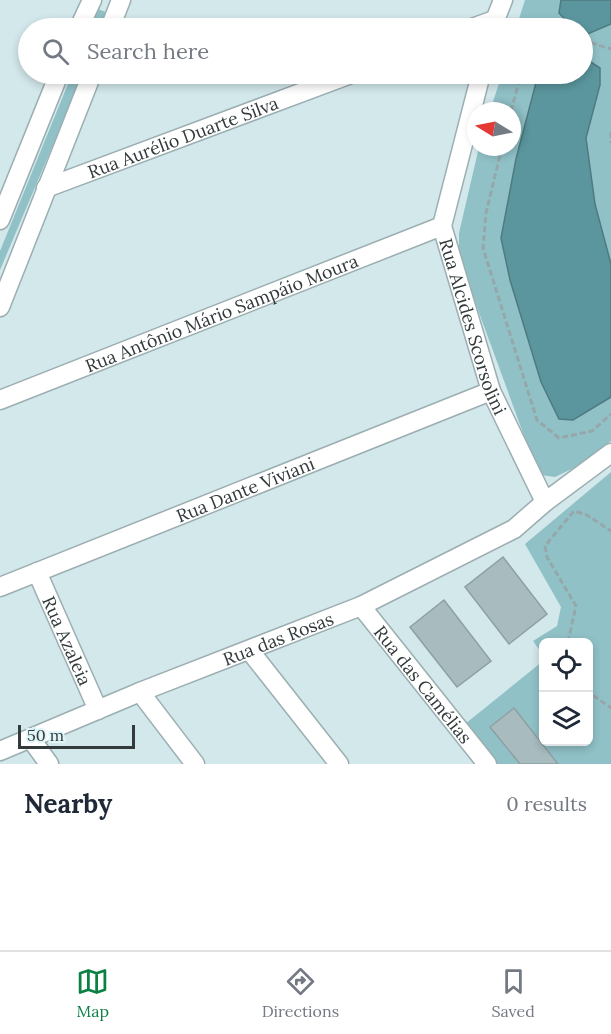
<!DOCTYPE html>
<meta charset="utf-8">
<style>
:root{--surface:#fff;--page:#f6f6f7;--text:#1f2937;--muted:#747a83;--line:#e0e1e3;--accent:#0b8043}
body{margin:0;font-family:Lora,serif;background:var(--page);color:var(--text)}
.controls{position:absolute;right:18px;bottom:18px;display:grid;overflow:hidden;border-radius:9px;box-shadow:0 3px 9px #0003}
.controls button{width:54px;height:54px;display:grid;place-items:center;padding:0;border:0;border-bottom:2px solid var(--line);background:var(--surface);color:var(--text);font:30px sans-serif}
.compass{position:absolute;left:467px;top:102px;width:54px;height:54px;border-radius:50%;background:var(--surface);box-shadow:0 3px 9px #0003;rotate:280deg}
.scale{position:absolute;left:18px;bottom:15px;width:117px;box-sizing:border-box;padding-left:6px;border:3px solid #323a3b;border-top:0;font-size:16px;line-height:21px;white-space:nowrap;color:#323a3b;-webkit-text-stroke:4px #e0f5f8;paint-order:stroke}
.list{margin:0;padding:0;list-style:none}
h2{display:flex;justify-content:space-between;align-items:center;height:78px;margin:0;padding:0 24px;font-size:26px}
h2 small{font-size:20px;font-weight:400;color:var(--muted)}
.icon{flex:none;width:33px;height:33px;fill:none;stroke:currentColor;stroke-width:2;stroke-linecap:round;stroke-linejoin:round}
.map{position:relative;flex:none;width:611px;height:764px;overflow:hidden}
.search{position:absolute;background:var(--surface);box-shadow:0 3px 9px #0003;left:18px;right:18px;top:18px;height:66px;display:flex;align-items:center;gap:15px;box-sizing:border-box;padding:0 21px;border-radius:33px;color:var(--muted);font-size:22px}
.sheet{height:186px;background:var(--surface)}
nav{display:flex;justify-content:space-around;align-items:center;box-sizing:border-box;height:84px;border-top:2px solid var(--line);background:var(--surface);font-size:16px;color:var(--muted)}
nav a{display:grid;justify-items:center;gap:3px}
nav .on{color:var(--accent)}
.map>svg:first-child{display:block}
</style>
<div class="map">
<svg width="611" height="764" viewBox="0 0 611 764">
<rect width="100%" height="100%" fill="#d3e8eb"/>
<path fill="#90c1c7" d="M525,0h86v441l-35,26 -21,10 -14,-2 -11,-23 -71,-194v-25l20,-86h33v-36h-22l12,-37h80v-46h-66z
M98,9l10,4 -6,15h-12z
M72,74h11l-83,196v-19z
M611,472v292h-116l-30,-40 78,-63 1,81h44v-100h-44l-1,13 -10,-14 24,-15 4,-19 -36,-63z"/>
<path fill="#5b969e" stroke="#4f7a80" stroke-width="1.5" d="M561,0h50v24l-28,12 -1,-8h-9l-14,-15z
M583,57l17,11v17l-14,53 9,66 16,60v133l-38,23 -14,-1 -18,-37 -31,-102 -9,-42 15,-79 22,-84 44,-1z"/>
<path fill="#a8bbbe" stroke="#8da0a2" stroke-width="1.5" d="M503,557l44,57 -38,30 -44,-57z
M444,600l47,61 -34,26 -47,-60z
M514,708l44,56h-38l-30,-37z"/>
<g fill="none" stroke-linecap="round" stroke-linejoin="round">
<defs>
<g id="minor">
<path d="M79,28l13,-28"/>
<path d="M110,28l11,-28"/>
<path d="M472,28l22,-8"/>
<path d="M492,28l11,-28"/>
<path id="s1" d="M481,74l-39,152 49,165 54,111"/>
<path id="s2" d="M46,188l305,-114"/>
<path d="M0,220l59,-146"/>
<path d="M0,307l92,-233"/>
<path id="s3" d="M0,400l442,-174"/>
<path id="s4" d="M37,572l61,138"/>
<path id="s5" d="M0,587l491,-196"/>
<path id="s6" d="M361,606l126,158"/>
<path d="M250,651l89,113"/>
<path d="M140,692l55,72"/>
<path d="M31,739l18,25"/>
<path id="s7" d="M0,751l140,-59 221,-86 153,-77 31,-27 66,-49"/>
</g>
</defs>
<use href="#minor" stroke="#9baeb1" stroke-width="21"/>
<path stroke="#96a7a9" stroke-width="3" stroke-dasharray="6 3" stroke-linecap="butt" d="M582,40l29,9
M511,111l10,-37
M611,132v11
M502,147l-16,66 -3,35 54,172 22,18 33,-7 19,-17
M568,642l8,-36 -29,-49 -2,-11 29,-35 13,4 24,16
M588,688l6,8 17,12"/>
<use href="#minor" stroke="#fff" stroke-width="18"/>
</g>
<g text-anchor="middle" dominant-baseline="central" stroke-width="4.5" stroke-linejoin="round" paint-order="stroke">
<g font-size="18" fill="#323a3b" stroke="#e0f5f8">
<text stroke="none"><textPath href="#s2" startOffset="146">Rua Aurélio Duarte Silva</textPath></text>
<text stroke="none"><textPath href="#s3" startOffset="238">Rua Antônio Mário Sampáio Moura</textPath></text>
<text stroke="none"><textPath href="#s1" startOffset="262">Rua Alcides Scorsolini</textPath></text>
<text stroke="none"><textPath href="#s5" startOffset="264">Rua Dante Viviani</textPath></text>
<text stroke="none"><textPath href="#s7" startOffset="300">Rua das Rosas</textPath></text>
<text stroke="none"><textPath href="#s4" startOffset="75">Rua Azaleia</textPath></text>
<text stroke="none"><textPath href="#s6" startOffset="100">Rua das Camélias</textPath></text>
</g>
</g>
</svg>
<div class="controls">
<button><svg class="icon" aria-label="locate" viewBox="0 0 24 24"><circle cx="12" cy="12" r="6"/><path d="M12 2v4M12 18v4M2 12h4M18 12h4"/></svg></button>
<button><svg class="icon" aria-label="layers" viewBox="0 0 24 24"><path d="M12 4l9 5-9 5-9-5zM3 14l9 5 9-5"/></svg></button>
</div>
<svg class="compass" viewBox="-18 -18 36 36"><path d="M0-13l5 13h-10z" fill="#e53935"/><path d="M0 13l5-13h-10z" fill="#747a83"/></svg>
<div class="scale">50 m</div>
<div class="search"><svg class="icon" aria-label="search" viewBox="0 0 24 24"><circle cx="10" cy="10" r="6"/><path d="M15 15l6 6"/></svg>Search here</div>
</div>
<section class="sheet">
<h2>Nearby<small>0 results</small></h2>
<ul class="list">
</ul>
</section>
<nav>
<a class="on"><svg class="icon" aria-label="map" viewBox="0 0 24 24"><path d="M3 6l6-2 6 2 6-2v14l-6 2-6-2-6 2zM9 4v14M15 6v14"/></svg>Map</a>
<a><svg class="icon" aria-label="directions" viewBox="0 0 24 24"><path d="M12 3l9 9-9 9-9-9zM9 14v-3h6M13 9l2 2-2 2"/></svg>Directions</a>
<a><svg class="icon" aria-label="saved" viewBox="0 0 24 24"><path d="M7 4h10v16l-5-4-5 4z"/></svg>Saved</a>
</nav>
